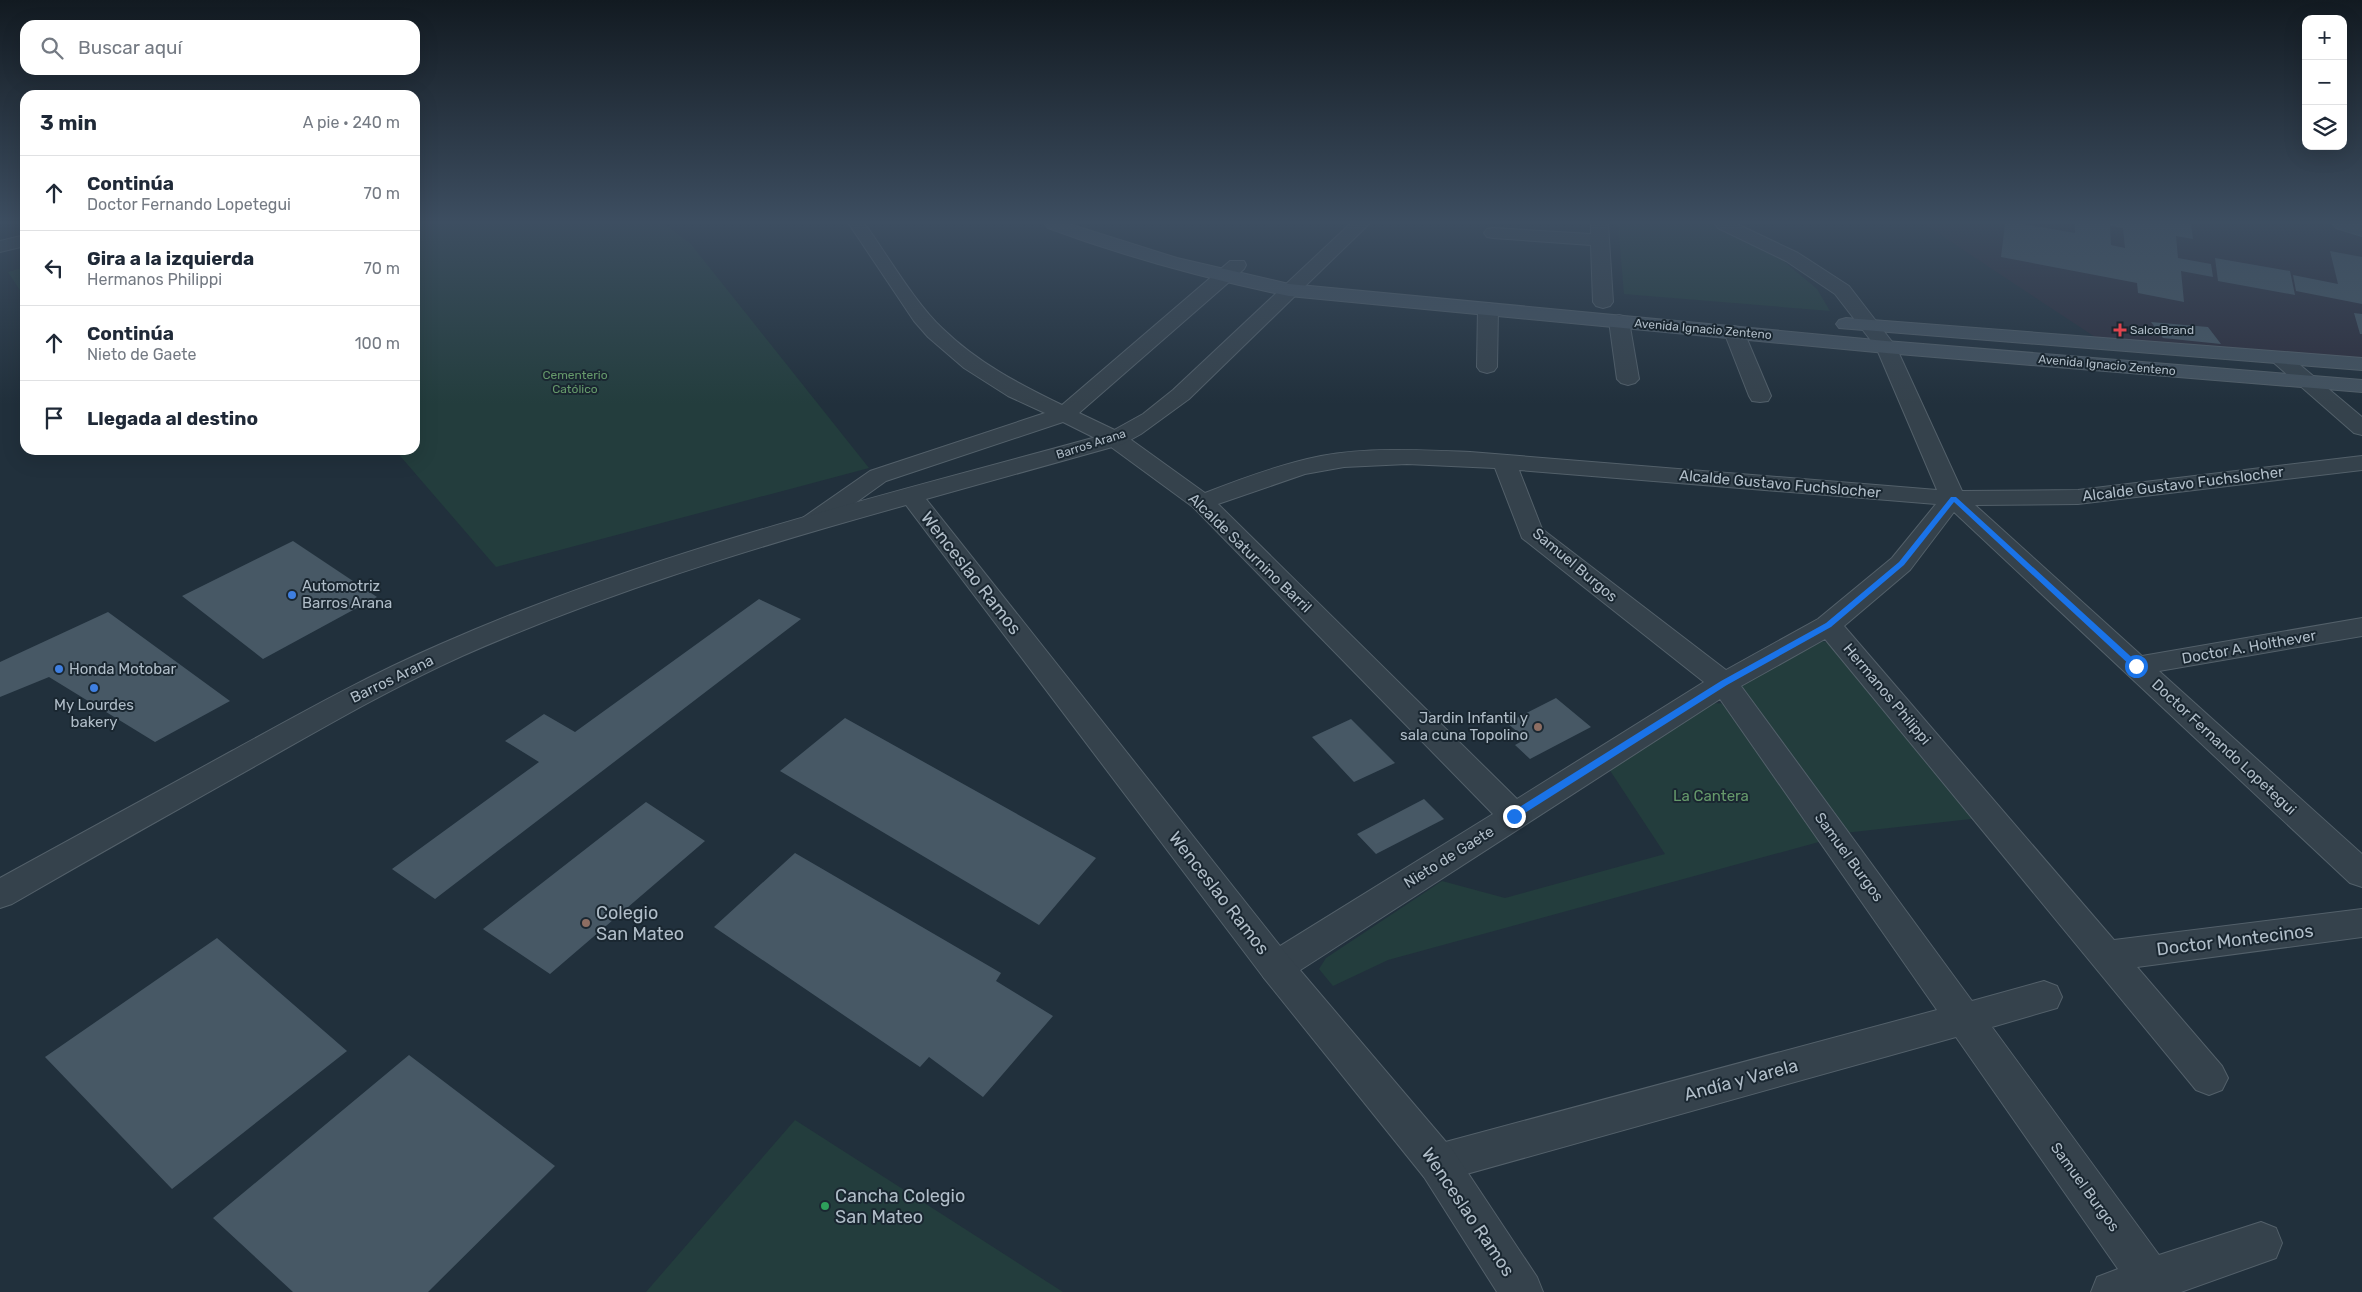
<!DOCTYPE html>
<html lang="es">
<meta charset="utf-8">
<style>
:root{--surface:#fff;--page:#f2f2f3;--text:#1f2937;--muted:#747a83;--line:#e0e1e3}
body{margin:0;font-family:Rubik,sans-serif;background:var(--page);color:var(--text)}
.controls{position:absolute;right:15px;top:15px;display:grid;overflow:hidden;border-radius:10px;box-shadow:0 5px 20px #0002}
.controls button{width:45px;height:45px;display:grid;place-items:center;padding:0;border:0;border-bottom:1px solid var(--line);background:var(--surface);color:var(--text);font:25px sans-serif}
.stop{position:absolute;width:15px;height:15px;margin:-11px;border:4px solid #1a73e8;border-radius:50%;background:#fff}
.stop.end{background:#1a73e8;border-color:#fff;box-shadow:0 1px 5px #0008}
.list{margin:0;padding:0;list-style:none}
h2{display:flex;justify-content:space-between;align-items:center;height:65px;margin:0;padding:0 20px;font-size:21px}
h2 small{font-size:16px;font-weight:400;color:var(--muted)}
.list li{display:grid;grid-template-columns:32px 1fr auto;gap:15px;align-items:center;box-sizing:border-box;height:75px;padding:0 20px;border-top:1px solid var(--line)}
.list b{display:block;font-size:19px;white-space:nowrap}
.list p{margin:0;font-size:16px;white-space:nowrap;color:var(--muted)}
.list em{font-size:16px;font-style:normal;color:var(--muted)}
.icon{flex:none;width:28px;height:28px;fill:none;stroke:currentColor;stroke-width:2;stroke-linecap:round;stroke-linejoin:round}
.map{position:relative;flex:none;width:2362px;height:1292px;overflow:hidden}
.search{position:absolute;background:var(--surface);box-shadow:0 5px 20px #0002;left:20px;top:20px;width:400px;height:55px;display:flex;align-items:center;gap:12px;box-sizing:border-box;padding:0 18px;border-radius:15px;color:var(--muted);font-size:19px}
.panel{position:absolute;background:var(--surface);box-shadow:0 5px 20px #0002;left:20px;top:90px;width:400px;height:365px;border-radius:15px}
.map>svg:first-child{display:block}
</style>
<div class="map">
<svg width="2362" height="1292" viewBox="0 0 2362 1292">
<rect width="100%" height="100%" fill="#21303c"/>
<path fill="#2d2e3d" d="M1924,224h401l37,14v121l-264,-20z"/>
<path fill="#233d3d" d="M415,224h249l26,19 179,225 -373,99 -101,-117h20z
M1618,224h92l71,35 36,30 13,22 -206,-17z
M25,267v31l-17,-26z
M1823,641l19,8 138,169 -136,15 -110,-147z
M1712,703l20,1 94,136 -438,120 -55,26 -14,-17 7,-11 116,-77 63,17 160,-44 -56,-85z
M795,1120l268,172h-417z"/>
<path fill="#475865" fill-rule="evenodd" d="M2005,224h19l51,9v-9h116l2,15 -17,-3 2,22 33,6 2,13 -32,-6 3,31 -46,-9 -1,-10 -136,-26zM2110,226l13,2 2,20 -14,-3z
M2330,251l32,6v47l-66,-13 -3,-16 45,9z
M2215,258l75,13 5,24 -77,-14z
M2354,313l8,1v20h-2z
M2151,322l57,5 13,17 -58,-6z
M293,541l84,56 -114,62 -81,-63z
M759,599l42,20 -366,280 -43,-30 147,-107 -34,-21 39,-27 31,18z
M108,612l122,89 -75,41 -106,-65 -49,20v-35z
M1556,698l35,29 -61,32 -15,-14 11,-6 -19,-16z
M845,718l251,140 -57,67 -259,-154z
M1351,719l44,44 -41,19 -42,-45z
M1424,799l20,20 -68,35 -19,-20z
M646,802l59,39 -155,133 -67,-45z
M795,853l206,120 -5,8 57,35 -70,81 -54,-40 -9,10 -206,-140z
M217,938l130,113 -175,138 -127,-132z
M409,1055l146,111 -127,126h-135l-80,-74z"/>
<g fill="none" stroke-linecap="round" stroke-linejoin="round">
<defs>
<path id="minor" d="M849,224h16c23,32 50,79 78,105 35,34 76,55 119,76l168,-144h14l2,4 -2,4 -165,144 44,21 82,59c38,-15 76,-29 116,-37 49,-9 100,-6 149,-4l467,38 -61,-143 3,-4 7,-2 7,2 3,4 66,144 116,-1 284,-34v14l-284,34 -103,1 167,151 220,-38v18l-203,35 203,183v33l-12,-4 -396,-371 -44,58 -66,56 270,314 248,-31v28l-225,30 85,99 6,12 -6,12 -13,5 -13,-5 -371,-451 -84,47 231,315 72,-20 13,5 5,11 -5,11 -65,19 167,228 102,-33 15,6 6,15 -6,15 -95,34h-90l6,-15 21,-8 -162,-232 -518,145 -14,-5 -6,-14 6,-14 14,-5 499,-134 -217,-311 -432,279 -12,4 -12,-4 -6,-11 6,-11 229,-142 -300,-307 -86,-63 -44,-22 -177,59 -67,48 -9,2 -9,-2 -3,-5 3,-5 69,-48 175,-58 -37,-17 -44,-28 -36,-31 -14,-16zM1407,464l88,4 27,70 182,144 -187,117 -299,-295 87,-30 39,-7zM1519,470l417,34 -44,54 -74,61 -92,51 -184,-141z
M1591,224h17l5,78 -3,4 -7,2 -7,-2 -3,-4 -2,-57 -98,-7 -6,-1 -3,-4 3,-4 6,-1 98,6z
M1488,303l7,2 3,4 -1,58 -3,4 -7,2 -7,-2 -3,-4 1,-58 3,-4z
M1619,315l7,2 3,4 10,58 -4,4 -7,2 -7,-2 -4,-4 -8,-58 3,-4z
M1734,326l7,2 3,4 27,64 -3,5 -8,1 -8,-1 -3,-5 -25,-64 3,-4z
M2280,352l7,2 75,63v18l-8,-2 -81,-71 -3,-4 3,-4z"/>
<path id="tertiary" d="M1350,224h19l-180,175 -48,35 -18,10 -197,55 362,457 164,193 85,128 6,15h-46l-73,-115 -160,-199 -358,-473c-151,42 -301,88 -444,151 -71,32 -138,71 -205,109 -82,46 -164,92 -245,139l-12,4v-30c77,-42 155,-85 232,-127 69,-38 137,-76 209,-107 213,-94 442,-148 666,-210l36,-20 30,-24z
M1715,224h22l61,29 51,33 47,61 -3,4 -7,2 -7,-2 -44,-57 -49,-33 -68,-33z
M25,235v11l-25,6v-11z"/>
<path id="secondary" d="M1045,224h24l108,34 112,26 597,57 476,39v12l-476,-39 -597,-57c-82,-17 -163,-39 -241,-68z
M2333,224l29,1v11l-26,-8z
M1846,318l516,40v12l-523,-42 -3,-4 3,-4z"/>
</defs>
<use href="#minor" stroke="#53606a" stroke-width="2"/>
<use href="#tertiary" stroke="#53606a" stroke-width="2"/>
<use href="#secondary" stroke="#53606a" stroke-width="2"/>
<use href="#minor" fill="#35424c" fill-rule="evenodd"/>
<use href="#tertiary" fill="#35424c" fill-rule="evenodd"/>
<use href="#secondary" fill="#43525f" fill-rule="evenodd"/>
</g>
<linearGradient id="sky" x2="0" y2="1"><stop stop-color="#121a21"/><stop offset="0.55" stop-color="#3d4e61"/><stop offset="1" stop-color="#3d4e61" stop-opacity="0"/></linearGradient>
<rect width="2362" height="404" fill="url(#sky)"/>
<path fill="#1a73e8" d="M1951,497h5l183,167v4h-6l-179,-166 -50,63 -73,62 -104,58 -210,133h-7v-5l211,-132 105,-58 73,-61z"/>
<path fill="#e0444e" stroke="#1a2731" stroke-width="2" d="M2117.5 322.5h5v5h5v5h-5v5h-5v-5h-5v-5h5z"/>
<g fill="#3f7fe0" stroke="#1a2731" stroke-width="2">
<circle cx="292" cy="595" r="5"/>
<circle cx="59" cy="669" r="5"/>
<circle cx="94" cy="688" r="5"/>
</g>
<g fill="#8d6e63" stroke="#1a2731" stroke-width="2">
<circle cx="1538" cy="727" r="5"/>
<circle cx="586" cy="923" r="5"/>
</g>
<circle fill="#2e9e5b" stroke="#1a2731" stroke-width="2" cx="825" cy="1206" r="5"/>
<g text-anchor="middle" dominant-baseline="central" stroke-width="4" stroke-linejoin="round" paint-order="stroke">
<g font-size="12" fill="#b0bdc8" stroke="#1a2731">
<text transform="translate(1703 329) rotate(5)">Avenida Ignacio Zenteno</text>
<text transform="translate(2107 365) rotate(5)">Avenida Ignacio Zenteno</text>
<text transform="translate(1091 444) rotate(-18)">Barros Arana</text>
</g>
<g font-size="12" fill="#b0bdc8" stroke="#1a2731" text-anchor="start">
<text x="2130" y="330">SalcoBrand</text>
</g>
<g font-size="12" fill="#669a6b" stroke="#1a2731">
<text x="575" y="375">Cementerio<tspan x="575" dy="14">Católico</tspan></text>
</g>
<g font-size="15" fill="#b0bdc8" stroke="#1a2731">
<text transform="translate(1780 484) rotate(5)">Alcalde Gustavo Fuchslocher</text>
<text transform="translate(2183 484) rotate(-7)">Alcalde Gustavo Fuchslocher</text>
<text transform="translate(1250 553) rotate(44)">Alcalde Saturnino Barril</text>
<text transform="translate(1575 565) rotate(40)">Samuel Burgos</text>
<text transform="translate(2249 647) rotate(-10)">Doctor A. Holthever</text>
<text transform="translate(392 679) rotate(-26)">Barros Arana</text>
<text transform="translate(1887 694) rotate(50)">Hermanos Philippi</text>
<text transform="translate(2224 747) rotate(43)">Doctor Fernando Lopetegui</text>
<text transform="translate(1449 857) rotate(-32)">Nieto de Gaete</text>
<text transform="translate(1849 857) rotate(54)">Samuel Burgos</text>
<text transform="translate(2085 1187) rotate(54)">Samuel Burgos</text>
</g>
<g font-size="15" fill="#b0bdc8" stroke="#1a2731" text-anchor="start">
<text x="302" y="586">Automotriz<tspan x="302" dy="17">Barros Arana</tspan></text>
<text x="69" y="669">Honda Motobar</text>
<text x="94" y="705" text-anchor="middle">My Lourdes<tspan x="94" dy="17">bakery</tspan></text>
<text x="1528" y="718" text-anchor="end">Jardin Infantil y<tspan x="1528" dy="17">sala cuna Topolino</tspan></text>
</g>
<g font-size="15" fill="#669a6b" stroke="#1a2731">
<text x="1711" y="796">La Cantera</text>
</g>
<g font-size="18" fill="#b0bdc8" stroke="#1a2731">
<text transform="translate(971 573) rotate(52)">Wenceslao Ramos</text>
<text transform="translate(1219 893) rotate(52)">Wenceslao Ramos</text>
<text transform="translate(2235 940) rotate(-7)">Doctor Montecinos</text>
<text transform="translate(1741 1080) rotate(-15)">Andía y Varela</text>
<text transform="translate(1468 1212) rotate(56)">Wenceslao Ramos</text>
</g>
<g font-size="18" fill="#b0bdc8" stroke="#1a2731" text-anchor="start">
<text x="596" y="913">Colegio<tspan x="596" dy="21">San Mateo</tspan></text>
<text x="835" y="1196">Cancha Colegio<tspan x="835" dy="21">San Mateo</tspan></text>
</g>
</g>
</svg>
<div class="controls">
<button>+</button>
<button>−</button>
<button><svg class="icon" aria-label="layers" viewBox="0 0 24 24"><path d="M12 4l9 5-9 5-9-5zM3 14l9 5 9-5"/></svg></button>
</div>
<div class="stop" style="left:2136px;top:666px"></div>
<div class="stop end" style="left:1514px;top:816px"></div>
<div class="search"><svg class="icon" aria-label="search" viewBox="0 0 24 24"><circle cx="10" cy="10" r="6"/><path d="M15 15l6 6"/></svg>Buscar aquí</div>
<section class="panel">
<h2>3 min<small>A pie · 240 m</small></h2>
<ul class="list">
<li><svg class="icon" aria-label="ahead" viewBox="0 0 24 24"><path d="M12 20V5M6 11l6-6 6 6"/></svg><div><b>Continúa</b><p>Doctor Fernando Lopetegui</p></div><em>70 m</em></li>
<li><svg class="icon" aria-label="left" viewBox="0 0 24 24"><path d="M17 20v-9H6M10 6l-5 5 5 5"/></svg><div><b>Gira a la izquierda</b><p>Hermanos Philippi</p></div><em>70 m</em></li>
<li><svg class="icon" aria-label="ahead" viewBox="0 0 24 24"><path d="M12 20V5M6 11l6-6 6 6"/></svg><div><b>Continúa</b><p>Nieto de Gaete</p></div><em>100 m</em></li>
<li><svg class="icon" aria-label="arrive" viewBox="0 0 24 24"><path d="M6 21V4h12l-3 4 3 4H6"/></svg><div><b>Llegada al destino</b></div></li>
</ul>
</section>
</div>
